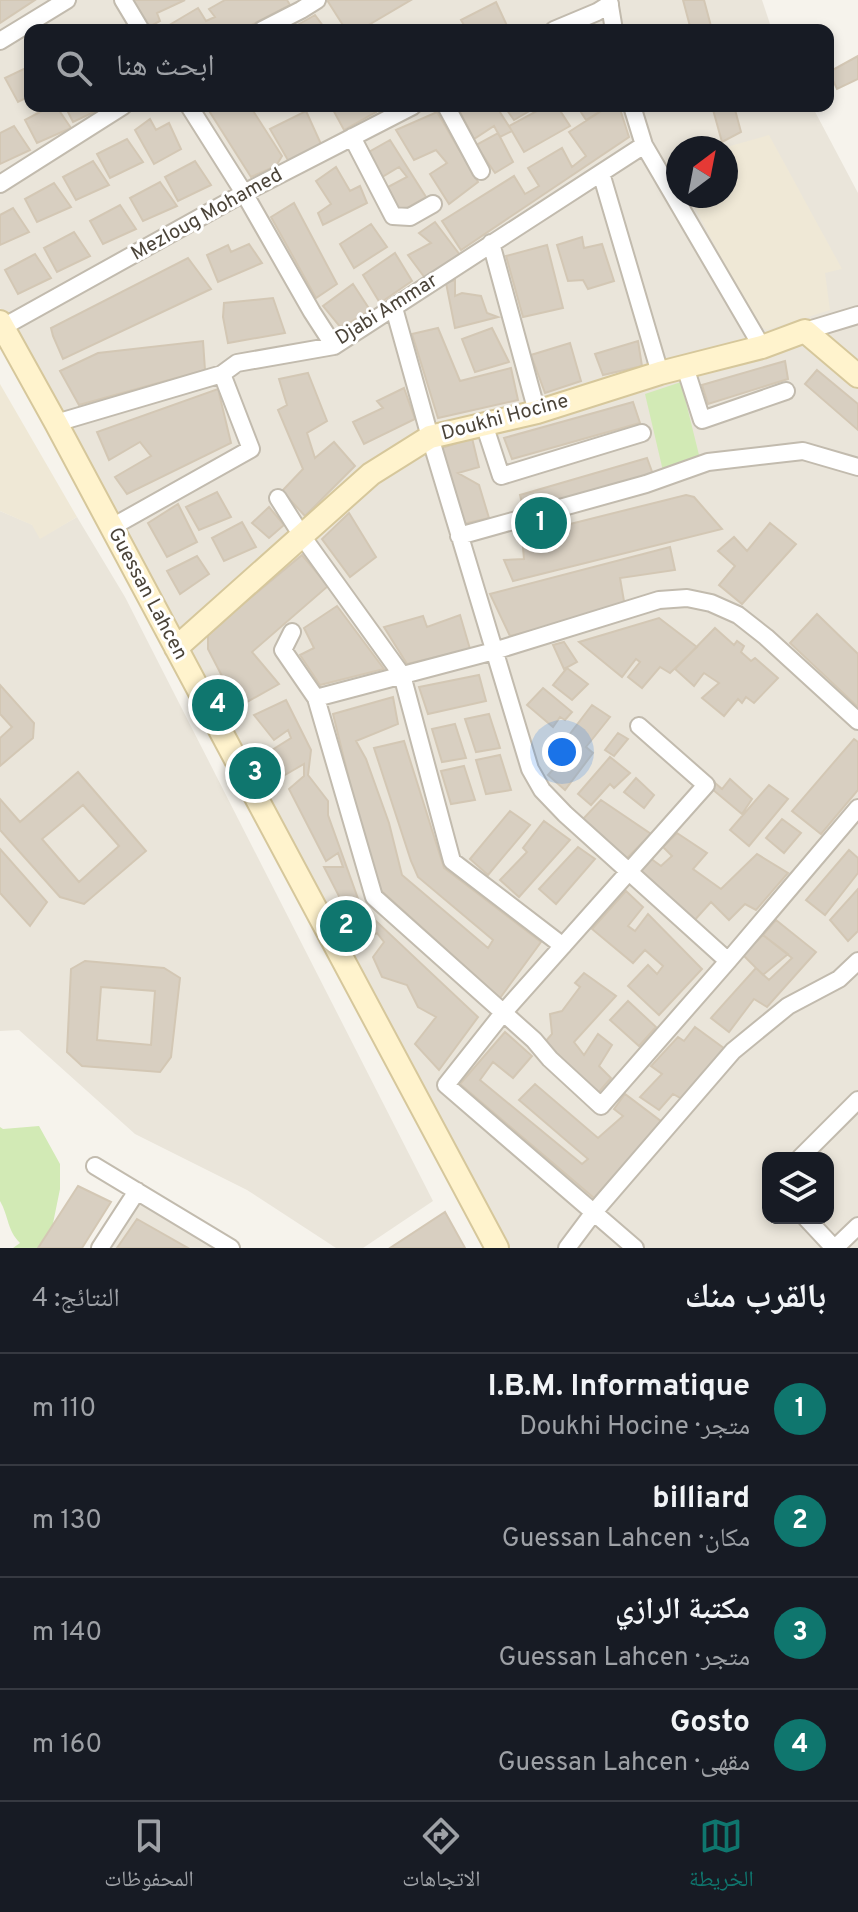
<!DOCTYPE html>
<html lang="ar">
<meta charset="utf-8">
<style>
:root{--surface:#171b24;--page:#242831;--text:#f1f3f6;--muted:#9ea1a6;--line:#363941;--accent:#0f766e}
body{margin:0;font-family:Overpass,"Noto Naskh Arabic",sans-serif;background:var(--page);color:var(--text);direction:rtl}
.controls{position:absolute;right:24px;bottom:24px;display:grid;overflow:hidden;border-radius:16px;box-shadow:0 4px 12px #0003}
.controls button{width:72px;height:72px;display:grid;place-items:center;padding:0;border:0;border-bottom:2px solid var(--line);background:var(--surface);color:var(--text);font:40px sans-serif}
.compass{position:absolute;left:666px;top:136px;width:72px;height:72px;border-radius:50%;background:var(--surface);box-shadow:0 4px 12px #0003;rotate:32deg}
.you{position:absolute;left:562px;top:752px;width:28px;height:28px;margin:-20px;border:6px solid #fff;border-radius:50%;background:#1a73e8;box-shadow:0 0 0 12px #1a73e833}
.badge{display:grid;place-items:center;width:52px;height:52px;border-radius:50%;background:var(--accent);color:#fff;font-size:26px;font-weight:700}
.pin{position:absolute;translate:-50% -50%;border:4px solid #fff;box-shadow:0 2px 8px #0006}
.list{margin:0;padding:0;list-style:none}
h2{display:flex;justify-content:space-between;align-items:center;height:104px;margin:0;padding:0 32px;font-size:34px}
h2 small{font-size:26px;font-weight:400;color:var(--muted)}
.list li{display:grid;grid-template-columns:52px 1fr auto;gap:24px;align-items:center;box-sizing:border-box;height:112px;padding:0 32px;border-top:2px solid var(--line)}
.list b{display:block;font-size:30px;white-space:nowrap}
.list p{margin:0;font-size:26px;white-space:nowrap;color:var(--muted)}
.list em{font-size:26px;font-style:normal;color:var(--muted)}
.icon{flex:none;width:44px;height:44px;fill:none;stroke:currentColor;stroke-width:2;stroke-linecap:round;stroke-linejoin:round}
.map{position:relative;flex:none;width:858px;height:1248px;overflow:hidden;direction:ltr}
.search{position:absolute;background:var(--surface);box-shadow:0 4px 12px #0003;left:24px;right:24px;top:24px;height:88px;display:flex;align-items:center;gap:20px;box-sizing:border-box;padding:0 28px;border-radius:16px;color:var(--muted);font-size:30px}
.sheet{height:552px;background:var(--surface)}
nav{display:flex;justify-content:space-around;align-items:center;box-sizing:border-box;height:112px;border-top:2px solid var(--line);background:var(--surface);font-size:22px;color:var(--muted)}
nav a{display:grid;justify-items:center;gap:4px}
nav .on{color:var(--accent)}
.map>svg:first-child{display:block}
</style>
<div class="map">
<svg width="858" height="1248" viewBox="0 0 858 1248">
<rect width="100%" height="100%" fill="#f6f3ec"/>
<path fill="#eae5da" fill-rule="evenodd" d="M0,0h762l10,30h-742v76h782l46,87v1055h-354l-443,-831 -61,-109zM678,148h48v48h-48zM768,1158h60v60h-60z
M0,511l33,14 7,13 37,-21 48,80 308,604 -70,47h-27l-89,-58 -112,-56 -116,-104 -19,1z
M138,1197l85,51h-117z"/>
<path fill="#efe8d6" d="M769,135l73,134 -17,4 5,37 -63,20 -6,-3 -28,-47 -44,-84h37v-48h-3z
M0,384l77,133 -37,22 -8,-14 -32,-14z"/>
<path fill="#d2eab5" d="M681,382l18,73 -36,16 -18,-77z
M39,1126l21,38v25l-12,59h-35l7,-5c-13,-13 -11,-26 -20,-42v-74l3,2z"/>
<path fill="#d8cfc1" stroke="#d3c7b4" stroke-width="2" fill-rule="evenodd" d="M0,0h35l-35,23z
M133,0h52l-28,13 3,8 -11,6z
M225,0h62l3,5 -48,25h-81l37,-22 8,13 9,-4 -6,-8z
M327,0h84l-51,30h-14z
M683,0h21l8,30h-21z
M496,2l13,28h-42l-6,-10z
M315,15l11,15h-37z
M858,56v23l-21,10 -8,-17z
M30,66v30l-12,6 -13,-24z
M51,106h5l15,22 -34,15 -12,-23z
M65,106h42l-34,16z
M206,106h44l32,50 -6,10 -25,11z
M331,106h42l3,6 -32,18z
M466,106h30l16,25 -12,6 -6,-11 -20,13 -15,-29z
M504,106h34l-24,14z
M546,106h11l13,20 -46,26 -15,-26z
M577,106h32l-23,14z
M609,106h10l10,31 -168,113 -19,-29 72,-45 11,18 14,-8 -11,-18 34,-20 10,19 14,-11 -17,-24z
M712,106h22l7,26 -19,10z
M306,111l15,33 -32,18 -19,-33z
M437,112l41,70 -29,22 -19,-30 17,-11 -11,-13 -22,10 -18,-30z
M150,119l6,11 13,-7 12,26 -27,15 -19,-34z
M14,126l16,24 -30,14v-31z
M498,133l15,29 -18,11 -19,-28z
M127,139l16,23 -33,16 -13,-24z
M390,140l36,57 -26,15 -12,-25 19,-10 -8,-10 -17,10 -13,-25z
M93,161l16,24 -33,15 -13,-23z
M195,161l16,24 -33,16 -13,-24z
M336,167l14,24 10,-5 7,17 -44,22 -5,-12 13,-9 -15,-23z
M160,182l17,24 -34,15 -13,-23z
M54,183l17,24 -34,15 -12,-23z
M294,203l43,81 -21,14 -45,-81z
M120,205l16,24 -33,15 -13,-23z
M13,208l16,24 -29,13v-30z
M435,222l25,33 -35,23 -17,-23 23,-12 -12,-10z
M371,224l16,23 -33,21 -14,-24z
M74,232l16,24 -33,16 -13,-24z
M582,237l2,11 18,-4 12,37 -26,8 -5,-9 -15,1 -11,-36z
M249,244l13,19 -44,19 -11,-27 21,-10 3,7z
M547,245l16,63 -40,9 -17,-61z
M395,253l17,28 -32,22 -17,-28z
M35,254l16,24 -33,16 -13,-24z
M188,258l23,31 -148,70 -10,-23 -2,-8z
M455,280v16l7,-3 19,3 6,17 11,4 -43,11 -9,-45z
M353,284l17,26 -29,18 -18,-22z
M273,298l12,35 -57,10 -5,-26 1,-14z
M438,328l22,53 51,-13 7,32 -80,18 -26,-84z
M492,328l17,34 -34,10 -13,-33z
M203,341l2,29 -126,35 -19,-34 38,-18z
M638,341l4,25 -39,9 -8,-21z
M570,343l11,38 -36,12 -14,-38z
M785,361l3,18 -80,25 -6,-19z
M817,370l41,34v26l-53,-46z
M308,373l19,48 -20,12 8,25 19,-16 21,24 -50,50 -23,-25 21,-22 -25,-59 9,-5 -8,-26z
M404,388l11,31 -51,25 -11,-22 30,-14 -6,-7z
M218,389l13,54 -104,51 -12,-17 36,-21 -11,-14 -31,18 -12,-28z
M633,402l7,21 -128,36 -8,-21z
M472,438l7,29 -21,6 21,12 10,33 -26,6 -21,-76z
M647,458l7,19 -130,34 -4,-16z
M217,492l14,25 -32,13 -13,-23z
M686,495l8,2 28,32 -209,52 -9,-21 20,-1 -2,-23z
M178,504l19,38 -30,15 -19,-34z
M269,507l15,18 -15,13 -17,-15z
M349,513l27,44 -26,20 -28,-38z
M242,522l14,25 -32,14 -12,-23z
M770,523l26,21 -54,60 -23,-19 16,-19 -17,-15 16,-14 13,14z
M670,547l5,23 -55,8 5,29 -115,29 -20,-42z
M302,555l26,31 -76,66 27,32 -41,23 -30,-58v-16z
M197,556l12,18 -29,20 -13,-23z
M337,606l47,63 -64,16 -20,-30 14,-7 -10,-20z
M817,614l41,40v53l-68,-64z
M460,615l10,34 -63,15 -23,-37 39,-11 4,11z
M659,618l38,29 -27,26 -10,-6 -18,21 -14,-11 12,-15 -4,-3 -14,18 -43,-35z
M715,628l19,17 3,-4 7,5 -3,6 10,9 4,-3 23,20 -24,25 -8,-6 -4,6 -4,-4 -14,17 -22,-18 17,-15 -15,-10 -10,13 -19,-17z
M564,642l13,20 -13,7 -11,-24z
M567,668l21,16 -16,16 -19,-15z
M479,675l7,26 -58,13 -9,-27z
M0,685l34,38 -1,15 -33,28v-28l12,-11 -12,-13z
M543,688l29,24 -7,8 -5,-3 -7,10 -26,-22z
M393,697l5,27 -42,17 10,18 23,64 13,52 86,73 5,-8 -75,-63 -7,-16 -37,-113 30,-7 40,127 97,74 -41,56 -125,-113 -42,-171z
M286,700l25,50 -3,25 20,26v14l33,92 117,110 -39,53 -24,-26 21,-27 -18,-10 -11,-22 -25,-8 -9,-20 11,-15 -7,-9 -15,8 -38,-74h19l-5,-14 -12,8 -37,-72 15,-13v-12l-26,15 -14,-24 27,-17 -3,-8 -14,10 -20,-25z
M592,705l18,12 -24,30 7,6 -28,37 -17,-15 11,-12 -6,-7z
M489,714l11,34 -24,4 -11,-33z
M455,724l11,34 -24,4 -10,-33z
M618,733l10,6 -14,17 -9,-6z
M854,739l4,3v48l-37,44 -29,-23z
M500,755l11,35 -25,4 -10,-34z
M610,757l20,16 -16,15 -4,-4 -19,21 -13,-11z
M464,766l11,34 -24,4 -10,-33z
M78,772l68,79 -62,53 -24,-7 -60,-67v-31l20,23zM83,805l36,41 -40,36 -37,-43z
M636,778l18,17 -10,13 -20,-16z
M730,779l22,20 -10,15 -30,-25 2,-7 8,7z
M769,785l19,14 -39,47 -19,-16z
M601,800l50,34 -25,25 -43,-40z
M510,811l20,14 -42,50 -18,-16z
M782,819l19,14 -17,20 -18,-15z
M544,821l26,19 -51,57 -19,-17 27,-28 -4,-4z
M677,833l30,20 -14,16 28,20 36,-35 31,19 -32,37 -11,-6 -16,16 -18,-18 -19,21 -55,-50 13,-15 11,8 11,-10 -9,-9z
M578,847l17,12 -39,45 -17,-15z
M0,849l47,53 -17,24 -30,-33z
M849,850l9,8v15l-33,42 -19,-15z
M858,889v42l-10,10 -18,-21z
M626,891l17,16 -15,19 7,5 13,-17 54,55 -43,46 -31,-29 20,-21 9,9 6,-8 -18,-16 -12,13 -41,-34z
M776,920l40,32 -49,55 -13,-8 -25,33 -18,-14 45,-50 13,12 23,-22 -29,-23z
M763,935l25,19 -25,21 -20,-20z
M85,961l79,7 16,10 -9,79 -11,15 -78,-6 -15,-14 4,-83zM101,987l54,4 -4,54 -54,-5z
M584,973l32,23 -42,46 10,13 14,-21 14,11 -13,21 12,12 -13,15 -53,-51 7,-8 -2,-20 12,-3 18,-24 -5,-4z
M628,1001l28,26 -17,19 -29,-26z
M695,1027l30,22 -43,50 -9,-5 -14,16 -19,-13 22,-23 -11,-8 27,-29 6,4z
M505,1032l27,24 -19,22 -20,-16 -13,18 102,84 6,-5 -69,-59 16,-16 63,54 25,-22 -9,-7 11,-15 37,28 -68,76 -134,-114z
M78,1186l33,16 -29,46h-44z
M445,1212l20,36h-75z
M137,1219l51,29h-71z"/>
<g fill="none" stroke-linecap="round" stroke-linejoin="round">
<defs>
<path id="street" d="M123,0l18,30
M609,0l5,30
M262,30l39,-20 16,-10
M554,30l43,-18 13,-8
M0,41l67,-41
M189,106l55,87 68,119 22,34
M446,106l35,65
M632,106l12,39 118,202
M352,137l41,79 17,1 23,-13
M601,173l59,200
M0,184l123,-78
M491,243l46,169
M394,308l36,129 100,332 12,21 23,24 163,147
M3,327l241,-134 169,-87
M805,331l53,-16
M685,367l17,53 84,-29
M56,423l166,-49 15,-11 97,-17 310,-201
M484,424l17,52 141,-43
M278,498l24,38 100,139 50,186 111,85
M112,527l139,-78 -29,-75
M459,536l187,-52 62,-22 95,-11 55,16
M292,632l-9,18 33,48 58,199 160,143 16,19 51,47 127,-145 130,-153
M316,698l178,-47 165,-51 28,-2 24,5 27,12 28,22 92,84
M800,1158l58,-58
M95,1166l136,82
M806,1218l28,30
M100,1248l37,-57
M567,1248l27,-36 139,-161 55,-45 51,-27 19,-18
M635,1248l-189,-163 57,-72 203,-228 -67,-59
M835,1248l23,-22"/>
<path id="secondary" d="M0,322l56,101 441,825
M176,648l195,-174 59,-37 107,-25 123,-39 102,-26 43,-16 53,45"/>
</defs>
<use href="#street" stroke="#c2bbae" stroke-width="20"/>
<use href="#secondary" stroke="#d6c79b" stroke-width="26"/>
<use href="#street" stroke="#fff" stroke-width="16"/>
<use href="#secondary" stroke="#fff3cd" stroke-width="22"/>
</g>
<g text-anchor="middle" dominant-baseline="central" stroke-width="6" stroke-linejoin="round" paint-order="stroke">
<g font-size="20" fill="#4b4439" stroke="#fff">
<text transform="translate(207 215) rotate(-29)">Mezloug Mohamed</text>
<text transform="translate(387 310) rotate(-32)">Djabi Ammar</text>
<text transform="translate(505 418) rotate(-15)">Doukhi Hocine</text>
<text transform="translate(147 594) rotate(62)">Guessan Lahcen</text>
</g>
</g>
</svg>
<div class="controls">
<button><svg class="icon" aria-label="layers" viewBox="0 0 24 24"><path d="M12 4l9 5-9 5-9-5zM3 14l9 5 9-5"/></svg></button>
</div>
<svg class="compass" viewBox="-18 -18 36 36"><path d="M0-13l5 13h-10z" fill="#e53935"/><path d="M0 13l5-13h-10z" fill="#9ea1a6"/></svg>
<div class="you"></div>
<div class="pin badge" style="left:541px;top:523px">1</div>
<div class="pin badge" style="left:346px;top:926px">2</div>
<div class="pin badge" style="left:255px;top:773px">3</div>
<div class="pin badge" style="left:218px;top:705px">4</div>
<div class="search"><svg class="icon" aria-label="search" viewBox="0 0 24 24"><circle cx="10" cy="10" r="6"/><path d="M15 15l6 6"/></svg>ابحث هنا</div>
</div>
<section class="sheet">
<h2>بالقرب منك<small>النتائج: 4</small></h2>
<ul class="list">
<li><span class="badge">1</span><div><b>I.B.M. Informatique</b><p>متجر · Doukhi Hocine</p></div><em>110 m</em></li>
<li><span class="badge">2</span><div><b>billiard</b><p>مكان · Guessan Lahcen</p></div><em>130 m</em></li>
<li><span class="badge">3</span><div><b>مكتبة الرازي</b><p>متجر · Guessan Lahcen</p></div><em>140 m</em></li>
<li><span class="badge">4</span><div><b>Gosto</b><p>مقهى · Guessan Lahcen</p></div><em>160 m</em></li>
</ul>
</section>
<nav>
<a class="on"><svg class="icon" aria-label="map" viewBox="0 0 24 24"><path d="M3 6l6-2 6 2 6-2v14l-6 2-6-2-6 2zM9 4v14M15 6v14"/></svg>الخريطة</a>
<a><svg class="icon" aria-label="directions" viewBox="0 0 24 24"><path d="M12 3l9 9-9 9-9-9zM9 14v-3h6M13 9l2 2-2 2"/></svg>الاتجاهات</a>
<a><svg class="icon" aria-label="saved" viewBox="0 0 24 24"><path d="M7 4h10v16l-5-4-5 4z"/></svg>المحفوظات</a>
</nav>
